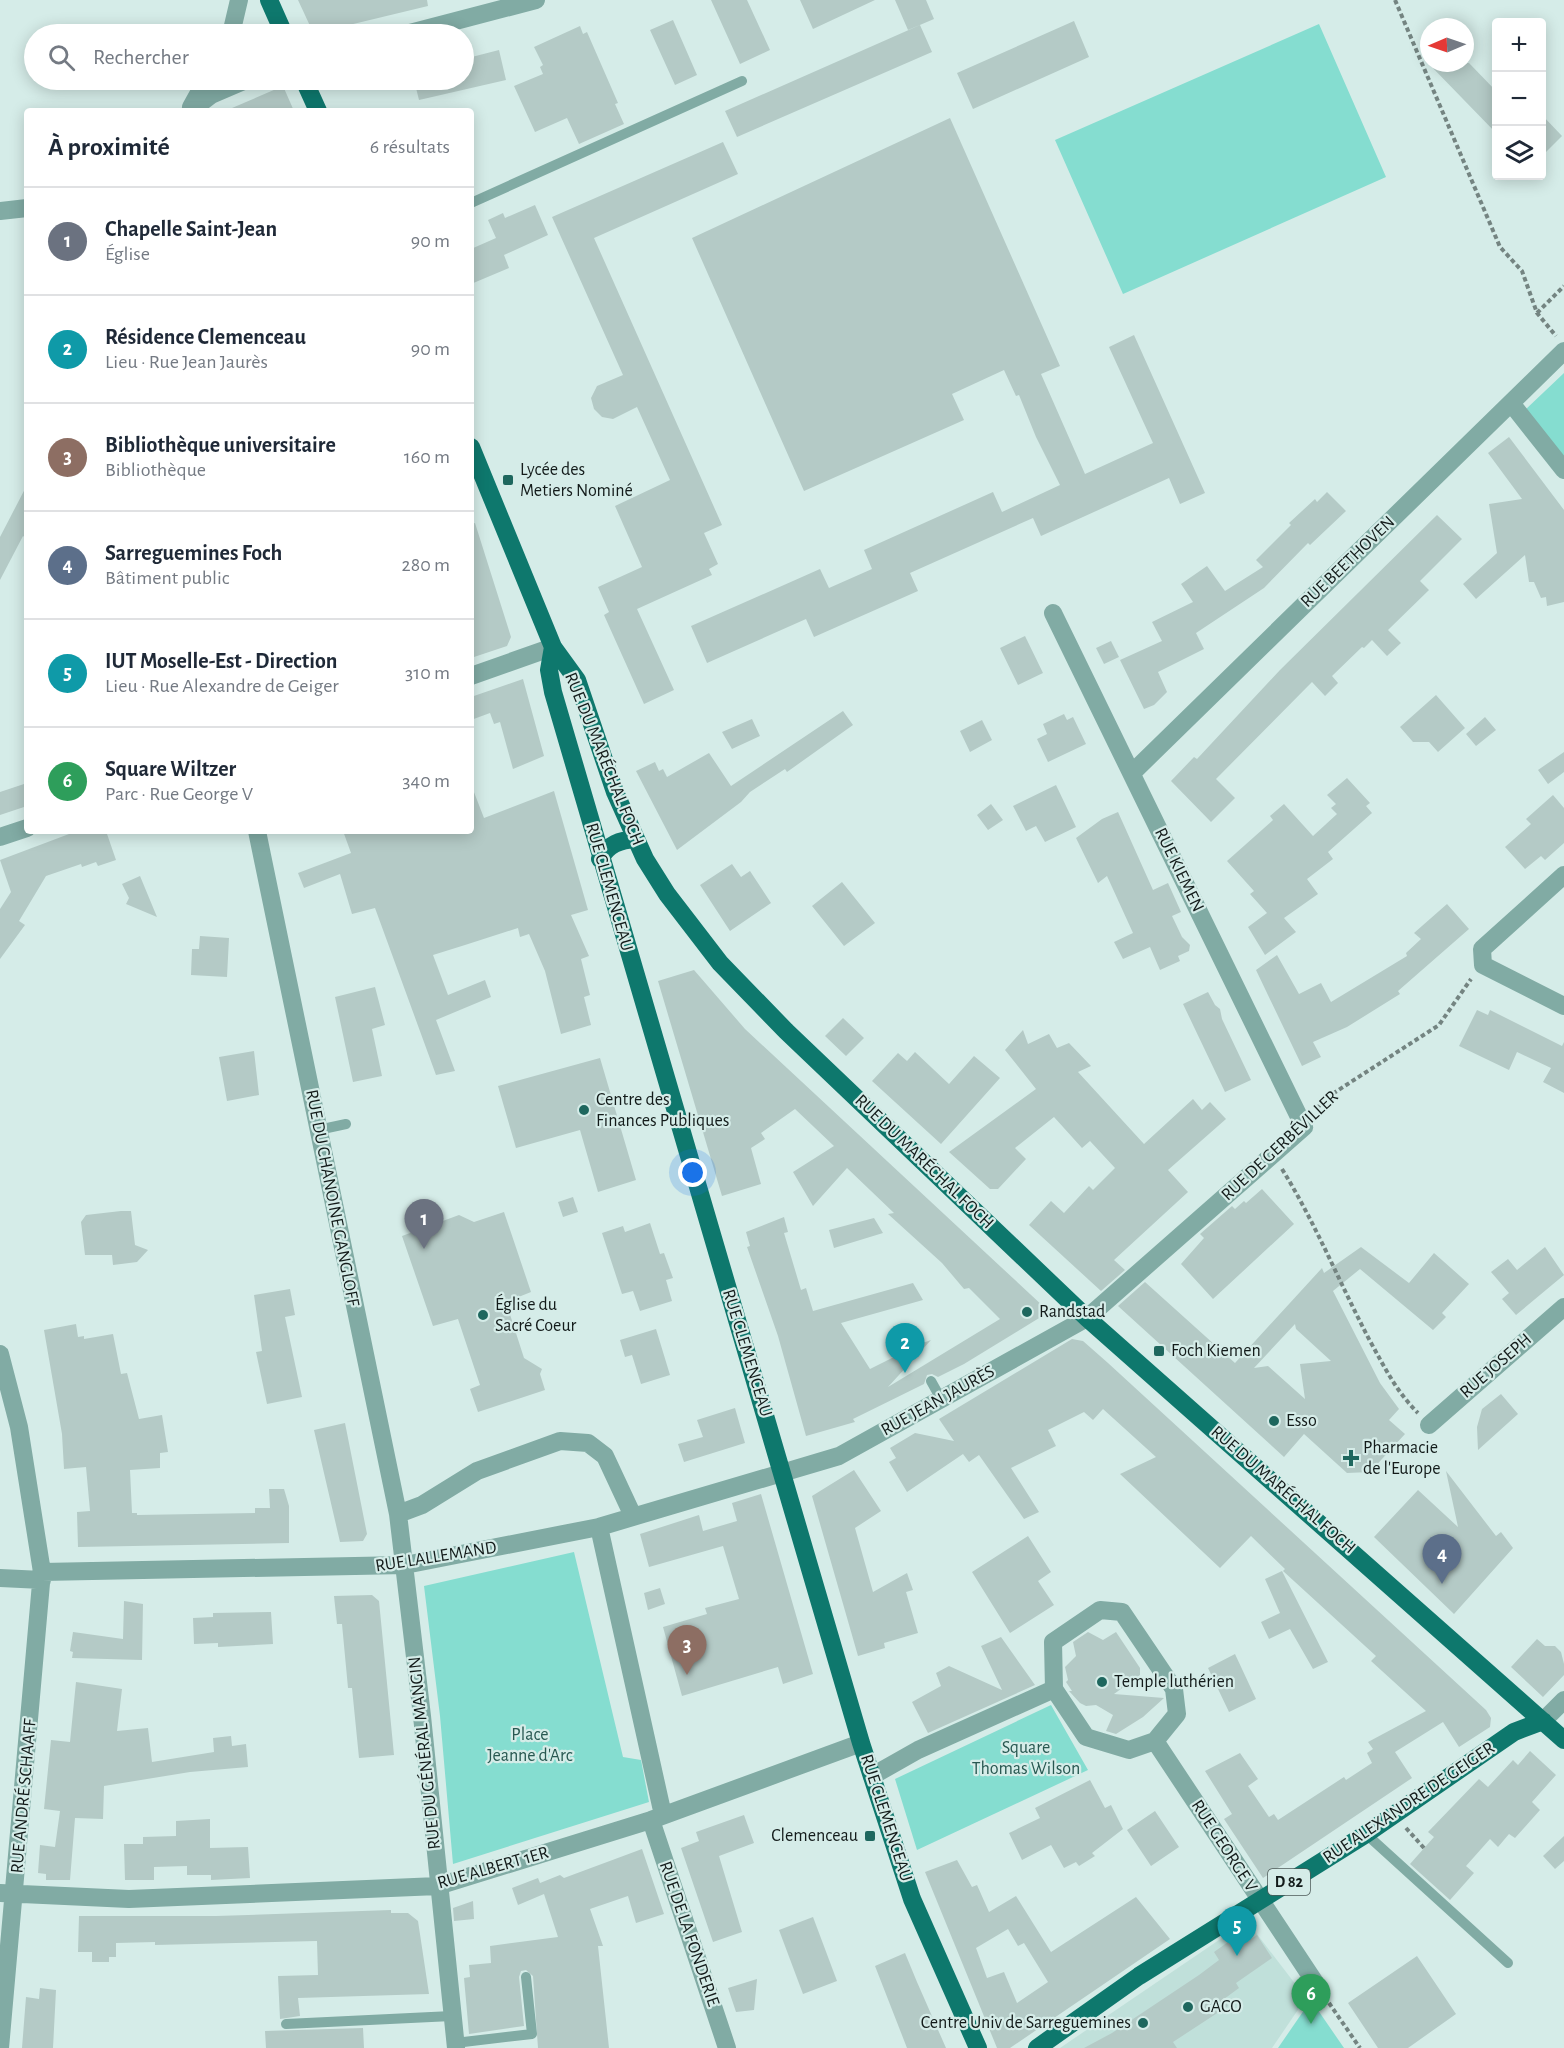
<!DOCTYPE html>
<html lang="fr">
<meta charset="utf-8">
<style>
:root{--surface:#fff;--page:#f6f6f7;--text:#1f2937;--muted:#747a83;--line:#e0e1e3;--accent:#b45309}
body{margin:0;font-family:"Alegreya Sans",sans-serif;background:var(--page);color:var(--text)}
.controls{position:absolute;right:18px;top:18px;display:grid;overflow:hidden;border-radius:6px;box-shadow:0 3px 15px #0003}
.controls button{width:54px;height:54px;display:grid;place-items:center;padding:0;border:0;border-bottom:2px solid var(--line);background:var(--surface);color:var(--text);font:30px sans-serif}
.compass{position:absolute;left:1420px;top:18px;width:54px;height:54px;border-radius:50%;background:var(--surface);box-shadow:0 3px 15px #0003;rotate:268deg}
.you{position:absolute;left:693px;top:1173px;width:21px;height:21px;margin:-15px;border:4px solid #fff;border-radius:50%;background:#1a73e8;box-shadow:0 0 0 9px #1a73e833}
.badge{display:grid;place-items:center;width:39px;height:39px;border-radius:50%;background:var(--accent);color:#fff;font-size:20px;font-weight:700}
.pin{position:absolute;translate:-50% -50px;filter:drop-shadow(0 2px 3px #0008)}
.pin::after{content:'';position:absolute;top:32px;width:21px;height:18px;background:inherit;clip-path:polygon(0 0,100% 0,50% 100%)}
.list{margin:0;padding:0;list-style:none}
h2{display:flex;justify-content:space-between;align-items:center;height:78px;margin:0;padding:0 24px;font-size:26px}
h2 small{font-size:20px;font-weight:400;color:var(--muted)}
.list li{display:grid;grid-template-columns:39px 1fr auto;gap:18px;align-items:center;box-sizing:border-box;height:108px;padding:0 24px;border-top:2px solid var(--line)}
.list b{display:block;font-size:22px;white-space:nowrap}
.list p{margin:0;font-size:20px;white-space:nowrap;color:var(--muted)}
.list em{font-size:20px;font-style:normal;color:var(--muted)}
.icon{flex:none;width:33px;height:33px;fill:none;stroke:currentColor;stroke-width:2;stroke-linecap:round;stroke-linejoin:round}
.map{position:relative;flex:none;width:1564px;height:2048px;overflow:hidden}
.search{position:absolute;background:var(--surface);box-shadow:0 3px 15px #0003;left:24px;top:24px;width:450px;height:66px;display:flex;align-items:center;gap:15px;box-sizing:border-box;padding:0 21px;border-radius:33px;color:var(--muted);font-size:22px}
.panel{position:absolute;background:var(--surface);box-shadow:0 3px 15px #0003;left:24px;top:108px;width:450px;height:726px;border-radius:6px}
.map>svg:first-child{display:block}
</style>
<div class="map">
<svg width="1564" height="2048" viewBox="0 0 1564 2048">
<rect width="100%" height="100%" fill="#d5ece8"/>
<path fill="#c0e0da" d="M1247,1921l59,77 -34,50h-212z"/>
<path fill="#85ddd0" d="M1319,24l67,153 -263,117 -68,-154z
M1564,373v85l-39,-48z
M574,1552l49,205 18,3 8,42 -196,62 -13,-148 -16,-130z
M1051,1705l37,65 -171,80 -22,-71z
M1311,2000l33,48h-66z"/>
<path fill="#b4cac6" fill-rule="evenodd" d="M298,0h129l1,6 -108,26 -9,-4z
M711,0h36l23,50 -30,14z
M800,0h75l-62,29z
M895,0h31l8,19 -26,11z
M673,20l24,55 -22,10 -25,-55z
M1074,21l15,36 -116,52 -16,-36z
M920,25l12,27 -195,85 -12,-26z
M580,26l3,8 4,-2 31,71 -3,1 9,20 -45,20 -12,-26 -32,14 -21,-46 29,-12 -3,-7 3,-2 -9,-18z
M499,50l7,30 -87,20 -5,-20h50v-21z
M1428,63h41l28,29v42z
M283,86l11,25h-69z
M1542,115l20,21 -20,20z
M950,118l110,248 -19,8 44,100 68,-31 -44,-96 25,-12 71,158 -25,11 -11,-26 -128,58 -8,-18 -123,55 8,18 -104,46 -8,-18 -99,44 -16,-37 129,-57 9,19 43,-19 -8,-19 129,-58 9,20 58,-27 -24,-48 -17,-42 -3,1 -12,-26 -52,24 12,26 -160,71 -112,-253z
M723,142l15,32 -144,64 128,287 -18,8 14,31 -9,5 3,6 -75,34 37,81 -30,14 -40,-89 5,-3 -11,-25 44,-20 -27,-61 55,-26 -33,-73 -24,12 -11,-2 -8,-8 -3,-11 6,-12 26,-11 -71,-158z
M535,205l13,30 -44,20 5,13 -38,16v-35l25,-11 -8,-18 15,-7 2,5z
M1509,437l55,73v92l-17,4 -1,-9 -5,1 -7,-16h-5l-4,-27 -49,44 -13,-15 34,-31 -8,-49 33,-5 -34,-46z
M27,485v54l-4,-3 -23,44v-43z
M1327,492l19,19 -36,34 -2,-2 -44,45 -68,45 8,16 -46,23 9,20 -13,13 -10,4 -24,-49 42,-19 -10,-19 41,-20 -12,-18 26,-18 18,25 38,-24 -7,-7 35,-35 -2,-2 26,-24 2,3z
M1437,515l25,24 -42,42 9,9 -41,40 13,13 -14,13 -15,-16 -8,8 -2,-1 -30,29 6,7 -13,13 -13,-14 -96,97 19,19 -24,24 -40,-41 23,-24 3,2 83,-89z
M475,523l36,114 -4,9 -36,12v-134z
M1025,636l18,37 -25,12 -18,-37z
M1111,641l8,16 -15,7 -8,-16z
M523,679l21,77 -31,13 -13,-47 -6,2 -4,-11 -19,7v-23z
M1436,695l29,33 -27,24 -9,-10h-16l-13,-15z
M843,711l10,14 -66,47 -2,-3 -35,23 -9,10 -64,48 -41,-79 19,-9 4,9 4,-2 4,8 42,-24 22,33z
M1064,714l3,6 6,-3 13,27 -38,18 -11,-23 10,-5 -4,-10z
M1485,717l11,13 -20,16 -10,-12z
M752,719l8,17 -28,13 -10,-17z
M982,720l10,20 -22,12 -10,-21z
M1564,752v20l-16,12 -10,-14z
M1347,778l23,25 -4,3 6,7 -44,39 5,7 -26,20 11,15 -34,24 12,14 -31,23 -17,-28 19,-14 -17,-19 4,-3 -27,-30 46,-41 -3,-4 14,-12 29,32 24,-22 -6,-6 5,-4 -9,-9z
M27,783v23l-27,9v-23z
M1056,785l20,42 -31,15 -9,-16 -10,5 -13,-25z
M472,787l12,31 70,-27 34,119 -17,5 18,41 -8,3 9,36 -6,2 7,28 -30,9 -16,-63 -16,-37 -9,3 -2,-9 -53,17 -32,10 15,40 37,-15 6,17 -55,23 19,51 -19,4 -61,-167 -23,6 -12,-40 -36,14 -6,-15 53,-20 -8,-22h128z
M1553,795l11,13v35l-19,17 -4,-4 -16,13 -20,-22 26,-23 -5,-5z
M991,804l12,16 -15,10 -11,-15z
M1118,812l35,78 15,-7 13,29 -9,4 10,21 8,8 -1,6 -11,5 2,5 -20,9 -10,-23 -27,12 -9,-17 19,-9 -26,-57 -9,7 -22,-45 26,-19z
M77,831h29l10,29 -18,6 -2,-4 -14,5 -1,-3 -35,12 -27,45 6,4 -25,34v-50l11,-17 -11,-32z
M732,864l9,13 9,-6 21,32 -41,28 -30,-46z
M140,876l17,41 -31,-13 3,-6 -7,-14z
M842,882l33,41 -31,23 -32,-40z
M1447,904l22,25 -71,62 2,3 -53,33 -34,15 8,15 -19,9 -46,-96 21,-15 22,39 22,-11 10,19 76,-46 -1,-3 15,-14 -7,-6z
M200,936l29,2 -2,39 -36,-2 1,-26h7z
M694,970l51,59 299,278v8l-80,49 -26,13 -6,-3 -5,1 -3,9 -71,35 2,3 -49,14 -28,-100 -31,-89 3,-1 -4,-14 38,-15 4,15 -4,1 17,57 5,-2 7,23 100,-28 10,17 -82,23 29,46 36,-18 10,3 4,-10 11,-4 -43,47 112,-68 -31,-31 -5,1 -22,-26 -54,-49 6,-1 -47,-45 -34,38 -20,-34 41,-26 -39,-37 -34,24 4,6 -14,9 10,36 -39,12 -64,-215z
M375,987l10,38 -13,4 10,47 -29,6 -18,-85z
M1208,992l7,13 5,4 2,10 29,61 -26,12 -42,-88z
M1477,1010l11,5 2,-5 72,36 2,-4v51l-21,-11 8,-14 -34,-16 -8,18 -50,-24z
M843,1018l21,20 -18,18 -21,-20z
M1023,1030l5,14 21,-10 8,14 12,-5 22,23 -13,6 66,72 49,-45 9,11 8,-8 16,17 -58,51 20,22 -74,68 11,10 -24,21 -72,-66 22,-24 13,12 25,-27 4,4 22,-22 -25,-27 -8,7 -28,-31 -39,31 11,11 -28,30h-8l-41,-37 87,-63 -31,-39z
M254,1051l5,44 -32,6 -8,-44z
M915,1052l34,32 25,-28 26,22 -59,66 -69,-63 26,-28 9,8z
M600,1058l36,122 -38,12 -18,-62 -64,18 -18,-62z
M1262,1189l32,35 -81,75 -32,-35 23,-26 -4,-4 32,-28 3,3 9,-8 2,2z
M573,1197l5,15 -15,5 -5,-15z
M121,1211h10l4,34 13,5 -11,12 -24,3 -1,-10h-27l-4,-33 5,-7z
M504,1212l27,80 -25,10 18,56 18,11 -2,5 5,16 -67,22 -8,-23 10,-4 -22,-66 -25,7 -31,-90 57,-21 15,7z
M874,1218l9,15 -49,15 -5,-18z
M650,1223l10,31 4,-1 9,25 -7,2 6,21 -32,10 -7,-20 -11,3 -20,-61 21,-7 2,6z
M1361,1247l48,36 25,-30 35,31 -27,29 4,4 -13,13 -73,-61 -27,22 47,92 19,26 -10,11 16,14 -35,38 -23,1 -43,-39 -20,23 -166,-151 27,-24 90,81 87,-95 2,5zM1295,1324l1,5 35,32 -31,3 5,35 -37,-33 -14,2z
M1545,1247l19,28 -48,40 -14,-16 7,-6 -18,-21 17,-13 9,11z
M290,1289l5,26 -10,2 17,80 -35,7 -11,-52 6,-1 -8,-56z
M76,1324l2,13 6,-1v3l29,-5 8,40 6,-1 12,46 23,-4 6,37 -8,1v15l-30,2 2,43h5v2l118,-2v-5h15l-1,-19h15l5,17v37l-211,4 -1,-35 13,-1 -4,-44 -22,2 -2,-35 -18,-104z
M656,1329l14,46 -29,9 -9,-29 -7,2 -5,-17z
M1072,1339l11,2 25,22 378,347 5,8 -1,9 -31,20 -16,-25 -48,30 17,26 -149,100 -39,-59 8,-5 -27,-43 35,-18 18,26 -10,7 21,31 5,-3 4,6 66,-43 2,3 26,-17 -5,-10 6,-4 -5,-7 58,-31 -55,-50 5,-5 -93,-85 2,-2 -34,-33 -31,32 -100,-94 36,-17 -53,-48 -10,11 -9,-8 -36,18 8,16 -45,22 28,44 -15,7 -45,-64 -10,7 -6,-8 -56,38 -18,-30 7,-4 -6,-10 25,-15 39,8 -15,-22z
M1501,1394l17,20 -40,36 -1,-23 5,-18z
M735,1408l10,35 -61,19 -6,-18 25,-7 -6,-17z
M345,1423l22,111 -4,7 -23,1 -26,-112z
M854,1470l27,41 -26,17 18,64 34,-19 6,17 -7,2 12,41 -34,10 1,5 -27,8 -46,-160z
M1446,1471l50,65 5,-4 12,16 -59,66 -80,-77 44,-47 40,37z
M761,1494l52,180 -30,10 -5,-17 -96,29 -19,-69 44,-13 -2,-6 34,-9 -16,-53 -74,21 -9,-33 59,-19 4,16 34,-10 -5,-18z
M1028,1536l23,36 -13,9 16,24 -44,28 -38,-61z
M1282,1571l46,91 -15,7 -23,-40 -21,10 -8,-17 19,-9 -15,-34z
M660,1588l5,16 -17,6 -4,-17z
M372,1595l7,6 15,154 -35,3 -7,-70h-4l-6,-64h-5l-3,-28z
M124,1601l19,3 -1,56 -70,-2 1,-6 -3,-1 3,-19 50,7z
M271,1612l2,32 -55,3v-4l-24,1 -1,-26 20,-1v-4z
M1088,1632l15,8 13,-8 24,36v7l-26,19 50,4 -21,19 -27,17 -10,-3 7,-16 -17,-10 -10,1 -6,-3 -11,-12h3l-6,-9 2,-2 -3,-13 11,-11 -3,-14z
M1001,1637l34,48 -107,48 -16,-31 29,-16 -5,-13 13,-7 53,24 -21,-44z
M1537,1639l8,7h10l6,6 3,12v11l-21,22 -32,-30z
M1235,1654l21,45 -27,13 -21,-44z
M76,1682l46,7 -5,42 31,-3 4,34 62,-10 -1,-14 18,-2 1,10 14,-2 2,23 -58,5 -86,14 -1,33 -28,-1 -5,62h-24v-6l-8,-1 2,-28 15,2 5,-36 -16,-2 7,-69 19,2z
M1530,1751l26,24 -24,27 8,8 -25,28 -6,-4 -11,13 -8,-8 -24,27 8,7 -24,27 -40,-36 24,-27 -6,-5 51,-53 9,8 25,-27 5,5z
M1090,1780l15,28 6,-3 12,24 -31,24 3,3 -16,10 -3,-4 -12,6 -13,-23 -29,15 -13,-27 31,-15 -5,-10z
M1155,1811l24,36 -28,19 -24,-36z
M744,1815l10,28 -35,13 23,76 -29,10 -32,-94 18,-7 -3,-9z
M210,1819v29l38,-1 2,31 -39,2v-5h-24v-9l-33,1v13h-29l-1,-36h19v-7l33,-1v-15z
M1564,1836v25l-9,8 -12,-13z
M642,1849l22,65 -28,9 -8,-27 -38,13 13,37h-5l11,102h-71l-5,-72 -7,-6 -5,1 -2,6 5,49 -55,8 -5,-56 6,-1 -1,-12 22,-2 -1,-17 68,-9 -14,-43 -26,11 -6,-17 26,-10 2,5 20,-8 4,3z
M957,1860l15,27 5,-2 12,27 27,-16 35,56 85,-55 34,42 -160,109h-13l-72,-176zM1008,1929l10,17 6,-3 24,39 -31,21 -13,-31 -17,6 -11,-30z
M473,1901l1,18 -20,2 -1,-13z
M391,1910v3h17l10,8 11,73 -131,4 2,18 -20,3 -2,-43 40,-1 -1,-34 -162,4v-3l-39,1v14h-7v5h-17v-10h-14l1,-36h137z
M813,1917l24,64 -34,13 -24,-64z
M1242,1932l6,9 9,-6 15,23 -36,25 3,5 -15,11 4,7 -55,36 4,6h-93l28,-15 87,-58 20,-15 -5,-8z
M905,1953l12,29 29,66h-39l-32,-82z
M1417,1956l39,58 -48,34h-30l-30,-45z
M757,1979l-3,31 -18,2 -8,-24z
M40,1988l16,2 -3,58h-31l4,-51 13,2z
M363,2028l1,20h-98l-1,-17z"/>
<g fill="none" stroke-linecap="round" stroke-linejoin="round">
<path stroke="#748481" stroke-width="4" stroke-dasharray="4.5 3" stroke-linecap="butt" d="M1395,0l105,247 22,24 15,42 19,23
M1537,313l27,-27
M1317,1109l6,-9 116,-75 32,-46
M1282,1169c34,55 58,115 88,172 15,27 26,50 48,72
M1406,1828l18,20
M1329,2003l31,45"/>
<path stroke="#81aba4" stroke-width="10" d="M471,203l271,-122
M318,1130l28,-6
M904,1332l9,15
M931,1381l10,18
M1366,1834l142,129
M286,2024l166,-8
M455,2043l77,-9 -6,-57"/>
<path stroke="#81aba4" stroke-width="18" d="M231,34l8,-34
M406,34l130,-34
M191,107l15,-27
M190,111l21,-16 35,-15
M0,211l27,-3
M1511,403l53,67
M471,676l82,-29
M1132,773l432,-422
M257,831l141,683 24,202 34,332
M0,837l27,-9
M1564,875l-82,74 1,16 81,41
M0,1354l19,73 23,145 -42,476
M1429,1425l135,-118
M398,1514l24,-9 55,-34 83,-30 28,2 17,13 28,60
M599,1527l64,288
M42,1572l363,-7 194,-38 240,-71 248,-138 217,-191 -251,-514
M0,1578l42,2
M1100,1610l22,2 52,77 3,25 -22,27 -26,9 -43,-13 -32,-48 -1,-47z
M1543,1721l21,-21
M1155,1741l165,249
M872,1776l46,-26 136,-61
M651,1820l76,228
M0,1893l129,6 309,-13 213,-66 210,-77"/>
<path stroke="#0e786d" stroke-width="18" d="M269,0l15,34
M304,80l14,31
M471,447l82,200 24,33 38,112 30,67 22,35 53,69 66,68 301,287 477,422
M553,647l-4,23 4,22 308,1051 51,156 66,149
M600,859c8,-15 20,-19 36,-20
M1037,2048l102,-72 227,-142 148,-102 29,-11"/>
</g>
<g fill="#1e675e" stroke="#d5ece8" stroke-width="2">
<rect x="502" y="474" width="12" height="12" rx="3"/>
<circle cx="584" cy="1110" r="6"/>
<circle cx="1027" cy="1312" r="6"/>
<circle cx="483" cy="1315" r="6"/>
<rect x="1153" y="1345" width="12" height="12" rx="3"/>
<circle cx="1274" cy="1421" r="6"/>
<path d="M1348 1449h6v6h6v6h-6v6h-6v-6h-6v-6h6z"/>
<circle cx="1102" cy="1682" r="6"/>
<rect x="864" y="1830" width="12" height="12" rx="3"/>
<circle cx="1188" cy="2007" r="6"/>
<circle cx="1143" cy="2023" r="6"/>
</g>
<g text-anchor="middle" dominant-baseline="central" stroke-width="4.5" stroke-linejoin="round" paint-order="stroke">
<rect fill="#d5ece8" stroke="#4d5a58" stroke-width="1.5" x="1268" y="1869" width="42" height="26" rx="4.5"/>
<g font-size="16" font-weight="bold" fill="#131b1a">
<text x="1289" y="1882">D 82</text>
</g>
<g font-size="18" fill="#131b1a" stroke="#d5ece8" text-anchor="start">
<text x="520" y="470">Lycée des<tspan x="520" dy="21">Metiers Nominé</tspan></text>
<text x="596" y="1100">Centre des<tspan x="596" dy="21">Finances Publiques</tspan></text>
<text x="495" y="1305">Église du<tspan x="495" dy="21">Sacré Coeur</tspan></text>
<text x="1039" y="1312">Randstad</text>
<text x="1171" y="1351">Foch Kiemen</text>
<text x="1286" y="1421">Esso</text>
<text x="1363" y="1448">Pharmacie<tspan x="1363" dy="21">de l'Europe</tspan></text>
<text x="1114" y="1682">Temple luthérien</text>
<text x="858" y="1836" text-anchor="end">Clemenceau</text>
<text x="1200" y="2007">GACO</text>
<text x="1131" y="2023" text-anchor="end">Centre Univ de Sarreguemines</text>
</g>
<g font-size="18" fill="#131b1a" stroke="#d5ece8">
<text transform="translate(1348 562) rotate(-44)">RUE BEETHOVEN</text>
<text transform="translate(604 759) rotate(68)">RUE DU MARÉCHAL FOCH</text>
<text transform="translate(1179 870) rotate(64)">RUE KIEMEN</text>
<text transform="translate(609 887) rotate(74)">RUE CLEMENCEAU</text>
<text transform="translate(1280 1146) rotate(-43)">RUE DE GERBÉVILLER</text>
<text transform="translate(924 1162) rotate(44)">RUE DU MARÉCHAL FOCH</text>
<text transform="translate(332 1198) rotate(79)">RUE DU CHANOINE GANGLOFF</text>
<text transform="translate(747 1353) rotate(73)">RUE CLEMENCEAU</text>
<text transform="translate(1496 1366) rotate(-41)">RUE JOSEPH</text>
<text transform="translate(938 1401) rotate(-29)">RUE JEAN JAURÈS</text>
<text transform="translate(1283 1490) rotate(41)">RUE DU MARÉCHAL FOCH</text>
<text transform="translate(436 1557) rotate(-9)">RUE LALLEMAND</text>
<text transform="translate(425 1753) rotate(-96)">RUE DU GÉNÉRAL MANGIN</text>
<text transform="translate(24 1796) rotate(-85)">RUE ANDRÉ SCHAAFF</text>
<text transform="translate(1409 1803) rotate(-34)">RUE ALEXANDRE DE GEIGER</text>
<text transform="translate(886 1818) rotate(72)">RUE CLEMENCEAU</text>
<text transform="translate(1224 1846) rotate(57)">RUE GEORGE V</text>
<text transform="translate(493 1868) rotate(-16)">RUE ALBERT 1ER</text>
<text transform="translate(689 1934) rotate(71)">RUE DE LA FONDERIE</text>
</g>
<g font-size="18" fill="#285851" stroke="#d5ece8">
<text x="530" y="1735">Place<tspan x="530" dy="21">Jeanne d'Arc</tspan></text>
<text x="1026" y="1748">Square<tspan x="1026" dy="21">Thomas Wilson</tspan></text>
</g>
</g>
</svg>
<div class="controls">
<button>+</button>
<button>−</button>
<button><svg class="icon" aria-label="layers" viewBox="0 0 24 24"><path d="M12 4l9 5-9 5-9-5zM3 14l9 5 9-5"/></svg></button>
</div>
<svg class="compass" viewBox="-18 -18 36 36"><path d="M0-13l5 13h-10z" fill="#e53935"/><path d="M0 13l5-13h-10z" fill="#747a83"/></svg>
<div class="you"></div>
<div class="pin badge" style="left:424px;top:1249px;background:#6b7280">1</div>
<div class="pin badge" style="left:905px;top:1373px;background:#0f9aa8">2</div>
<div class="pin badge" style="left:687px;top:1675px;background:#8d6e63">3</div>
<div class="pin badge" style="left:1442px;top:1584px;background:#5c6f8a">4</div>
<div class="pin badge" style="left:1237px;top:1956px;background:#0f9aa8">5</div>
<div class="pin badge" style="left:1311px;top:2024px;background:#2e9e5b">6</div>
<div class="search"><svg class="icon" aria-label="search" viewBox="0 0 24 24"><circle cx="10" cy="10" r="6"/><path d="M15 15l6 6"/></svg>Rechercher</div>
<section class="panel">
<h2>À proximité<small>6 résultats</small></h2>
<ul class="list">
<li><span class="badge" style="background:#6b7280">1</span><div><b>Chapelle Saint-Jean</b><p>Église</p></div><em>90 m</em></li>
<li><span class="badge" style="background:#0f9aa8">2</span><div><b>Résidence Clemenceau</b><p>Lieu · Rue Jean Jaurès</p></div><em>90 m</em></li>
<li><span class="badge" style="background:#8d6e63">3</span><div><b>Bibliothèque universitaire</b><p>Bibliothèque</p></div><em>160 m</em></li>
<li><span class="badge" style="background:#5c6f8a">4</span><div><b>Sarreguemines Foch</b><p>Bâtiment public</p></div><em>280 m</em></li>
<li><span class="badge" style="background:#0f9aa8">5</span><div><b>IUT Moselle-Est - Direction</b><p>Lieu · Rue Alexandre de Geiger</p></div><em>310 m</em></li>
<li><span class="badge" style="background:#2e9e5b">6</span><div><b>Square Wiltzer</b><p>Parc · Rue George V</p></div><em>340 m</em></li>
</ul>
</section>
</div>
